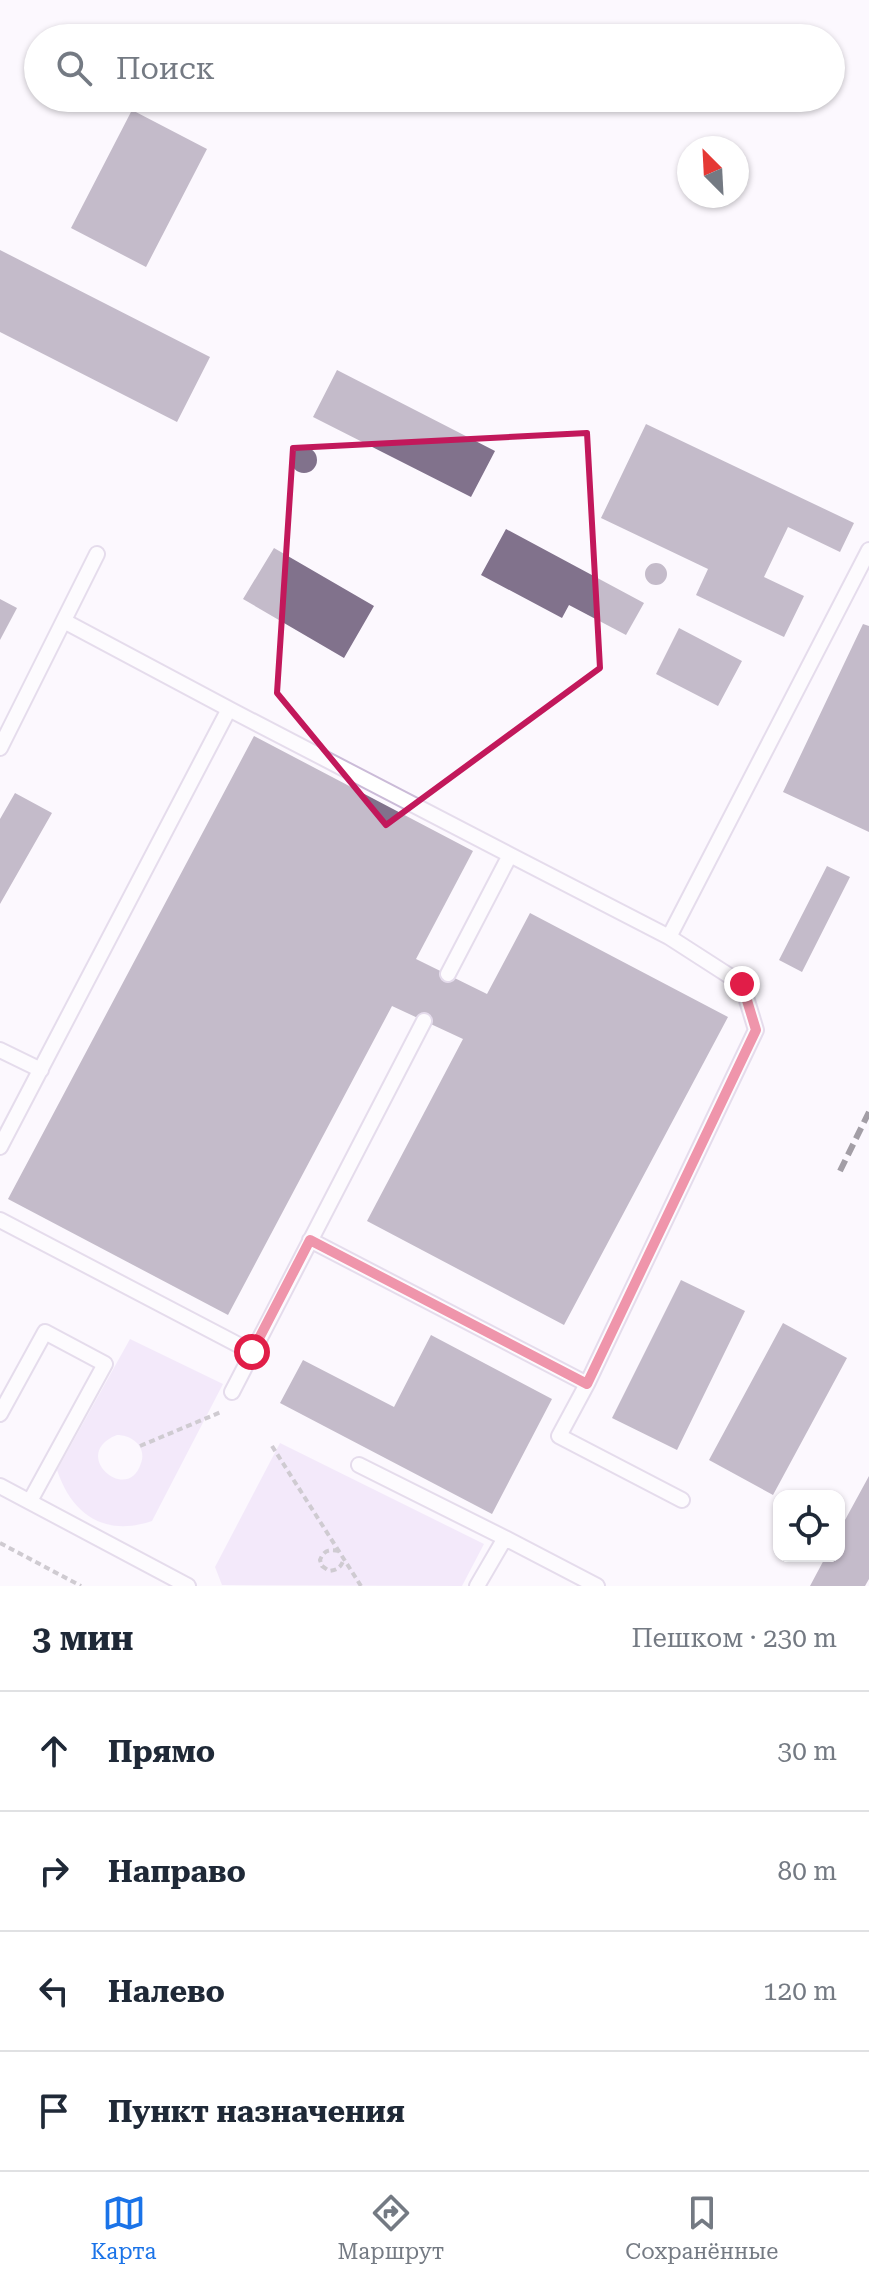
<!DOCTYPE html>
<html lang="ru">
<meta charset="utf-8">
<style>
:root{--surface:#fff;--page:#f6f6f7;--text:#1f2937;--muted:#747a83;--line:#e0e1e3;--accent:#1a73e8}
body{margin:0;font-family:"Roboto Serif",serif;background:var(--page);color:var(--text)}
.controls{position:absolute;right:24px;bottom:24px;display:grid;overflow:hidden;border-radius:16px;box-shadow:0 2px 6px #0004}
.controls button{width:72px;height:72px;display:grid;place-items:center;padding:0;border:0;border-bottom:2px solid var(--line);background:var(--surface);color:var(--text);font:40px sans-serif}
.compass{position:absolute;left:677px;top:136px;width:72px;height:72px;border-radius:50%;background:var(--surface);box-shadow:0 2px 6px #0004;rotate:336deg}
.stop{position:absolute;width:24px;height:24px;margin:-18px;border:6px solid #e11d48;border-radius:50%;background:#fff}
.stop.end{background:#e11d48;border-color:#fff;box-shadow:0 2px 8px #0008}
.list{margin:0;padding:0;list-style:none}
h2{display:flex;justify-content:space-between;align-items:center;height:104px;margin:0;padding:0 32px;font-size:34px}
h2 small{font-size:26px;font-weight:400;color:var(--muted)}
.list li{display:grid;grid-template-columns:52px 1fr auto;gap:24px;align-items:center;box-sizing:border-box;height:120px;padding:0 32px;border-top:2px solid var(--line)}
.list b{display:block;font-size:30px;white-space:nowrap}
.list em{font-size:26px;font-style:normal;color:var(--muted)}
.icon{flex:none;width:44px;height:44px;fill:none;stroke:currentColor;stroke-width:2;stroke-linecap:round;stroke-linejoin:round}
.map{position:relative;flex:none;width:869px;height:1586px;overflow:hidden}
.search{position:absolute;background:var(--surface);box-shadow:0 2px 6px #0004;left:24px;right:24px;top:24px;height:88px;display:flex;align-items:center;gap:20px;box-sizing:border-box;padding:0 28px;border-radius:44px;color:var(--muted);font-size:30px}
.sheet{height:584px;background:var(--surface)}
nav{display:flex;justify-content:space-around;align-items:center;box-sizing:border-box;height:112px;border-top:2px solid var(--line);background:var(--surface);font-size:22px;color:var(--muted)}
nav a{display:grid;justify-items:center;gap:4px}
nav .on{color:var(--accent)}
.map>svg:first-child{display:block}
</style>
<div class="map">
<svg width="869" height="1586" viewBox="0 0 869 1586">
<rect width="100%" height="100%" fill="#fcf8fe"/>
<path fill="#e9d8f7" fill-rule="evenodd" d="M130,1339l93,45 -71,137c-47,16 -80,-6 -95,-51zM117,1435c15,0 30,12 24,28 -13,43 -73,-9 -24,-28z
M280,1443l204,101 -22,42 -240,-1 -7,-18z"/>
<path fill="#81728c" d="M132,110l75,39 -61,118 -75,-39z
M0,250l210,107 -33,65 -177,-90z
M337,370l158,81 -24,46 -158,-80z
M646,424l208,99 -14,29 -52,-25 -24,50 40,19 -20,41 -88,-42 12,-26 -107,-51z
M291 460a13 13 0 1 1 26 0a13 13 0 1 1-26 0Z
M506,529l138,74 -18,32 -57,-30 -7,13 -81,-43z
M274,548l100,58 -30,52 -101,-59z
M645 574a11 11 0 1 1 22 0a11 11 0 1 1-22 0Z
M0,599l17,9 -17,32z
M863,624l6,2v206l-86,-40z
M679,628l63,33 -24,45 -62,-32z
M254,736l219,115 -57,108 71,35 43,-81 198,104 -164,308 -197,-104 96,-182 -71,-33 -164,309 -220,-116z
M15,793l37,20 -52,91v-85z
M827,866l23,11 -48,95 -23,-12z
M681,1280l64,31 -68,139 -65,-32z
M783,1323l64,35 -74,137 -64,-35z
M431,1335l121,64 -60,115 -212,-111 23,-43 91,47z
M869,1476v103l-4,7h-55l16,-30h13v-25z"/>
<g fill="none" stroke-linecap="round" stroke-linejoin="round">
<defs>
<path id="lane" d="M64,621l165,88
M0,748l97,-194
M448,974l62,-119 159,82 200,-387
M0,1050l41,20
M0,1147l229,-438 281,146
M0,1220l252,132
M310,1240l277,144 169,-354 -14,-46 -73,-47
M587,1384l-28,52 123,64
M232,1392l192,-371
M0,1414l45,-82 60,32 -75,137
M359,1465l146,73 -28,48
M0,1486l188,100
M505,1538l92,48"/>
</defs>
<use href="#lane" stroke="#cbbbd8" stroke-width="18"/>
<path stroke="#99949c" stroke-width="4" stroke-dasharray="6 4" stroke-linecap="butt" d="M140,1446l81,-34
M272,1446l89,140
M0,1543l81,43
M339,1551c-10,-2 -15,-1 -19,9l2,6 7,5c9,-1 12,-4 15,-12"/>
<use href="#lane" stroke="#fff" stroke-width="14"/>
<path stroke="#38323c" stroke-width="6" stroke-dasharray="12 6" stroke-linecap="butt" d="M840,1171l29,-59"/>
</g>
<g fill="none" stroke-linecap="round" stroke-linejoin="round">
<path stroke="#e11d48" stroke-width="10" d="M252,1352l58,-112 277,144 169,-354 -14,-46"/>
</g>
<path d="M0 0H869V1586H0ZM587,433l13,235 -214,157 -109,-132 16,-245z" fill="#fcf8fe" fill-opacity=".55" fill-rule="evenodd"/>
<path fill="none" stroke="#c2185b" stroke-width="6" stroke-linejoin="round" d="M587,433l13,235 -214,157 -109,-132 16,-245z"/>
</svg>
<div class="controls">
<button><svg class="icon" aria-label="locate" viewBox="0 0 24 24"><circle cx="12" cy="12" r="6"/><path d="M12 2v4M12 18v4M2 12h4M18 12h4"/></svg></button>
</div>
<svg class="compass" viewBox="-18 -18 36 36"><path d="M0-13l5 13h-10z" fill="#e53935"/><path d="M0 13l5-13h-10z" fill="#747a83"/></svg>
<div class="stop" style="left:252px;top:1352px"></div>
<div class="stop end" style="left:742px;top:984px"></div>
<div class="search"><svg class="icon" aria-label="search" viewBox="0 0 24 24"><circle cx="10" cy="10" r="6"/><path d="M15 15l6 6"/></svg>Поиск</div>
</div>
<section class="sheet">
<h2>3 мин<small>Пешком · 230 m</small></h2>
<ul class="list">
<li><svg class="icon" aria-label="ahead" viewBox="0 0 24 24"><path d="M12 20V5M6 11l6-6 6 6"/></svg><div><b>Прямо</b></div><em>30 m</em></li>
<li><svg class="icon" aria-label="right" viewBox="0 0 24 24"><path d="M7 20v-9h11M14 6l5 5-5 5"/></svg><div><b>Направо</b></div><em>80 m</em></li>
<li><svg class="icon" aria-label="left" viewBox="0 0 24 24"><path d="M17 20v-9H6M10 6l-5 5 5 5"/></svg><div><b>Налево</b></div><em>120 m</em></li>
<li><svg class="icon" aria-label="arrive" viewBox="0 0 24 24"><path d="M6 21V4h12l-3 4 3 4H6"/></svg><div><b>Пункт назначения</b></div></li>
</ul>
</section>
<nav>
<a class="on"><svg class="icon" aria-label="map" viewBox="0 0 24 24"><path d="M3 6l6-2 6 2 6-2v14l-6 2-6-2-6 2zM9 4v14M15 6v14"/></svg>Карта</a>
<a><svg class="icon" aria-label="directions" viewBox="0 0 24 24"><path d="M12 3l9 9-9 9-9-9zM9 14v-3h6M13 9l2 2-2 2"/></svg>Маршрут</a>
<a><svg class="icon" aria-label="saved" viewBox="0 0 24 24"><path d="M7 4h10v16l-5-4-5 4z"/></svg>Сохранённые</a>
</nav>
